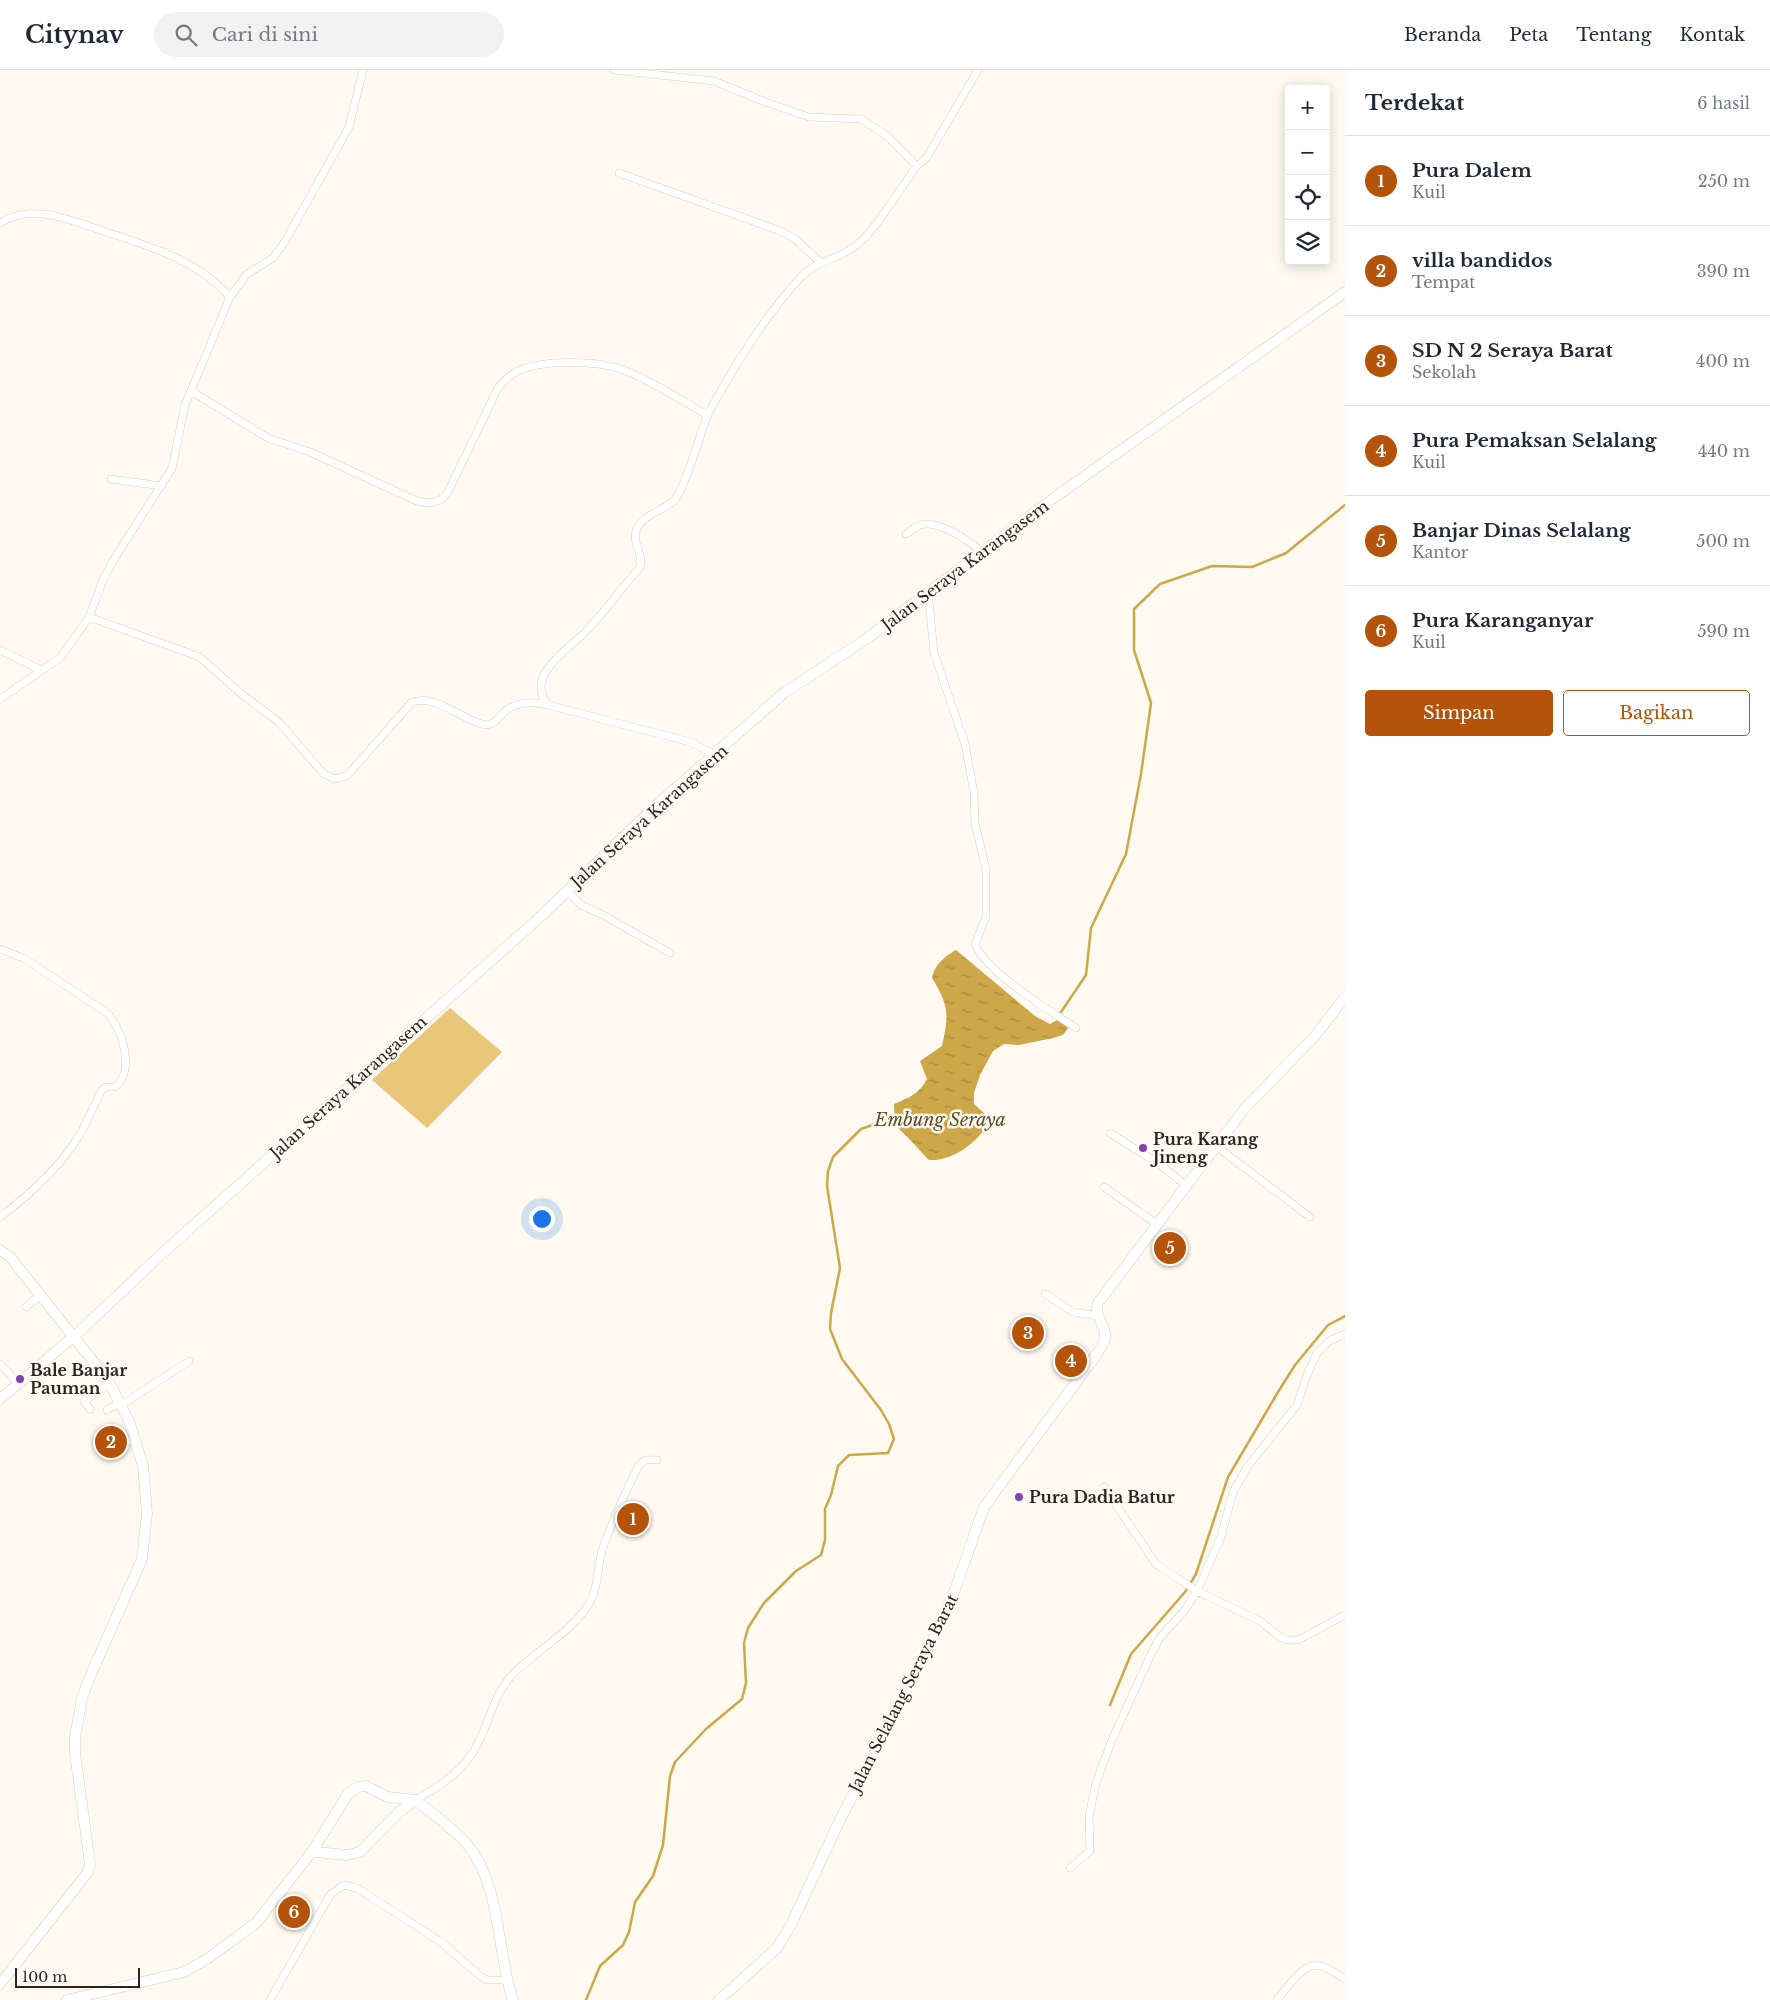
<!DOCTYPE html>
<html lang="id">
<meta charset="utf-8">
<style>
:root{--surface:#fff;--page:#f2f2f3;--text:#1f2937;--muted:#747a83;--line:#e0e1e3;--accent:#b45309}
body{margin:0;font-family:"Libre Baskerville",serif;background:var(--page);color:var(--text)}
.controls{position:absolute;right:15px;top:15px;display:grid;overflow:hidden;border-radius:5px;box-shadow:0 2px 12px #0003}
.controls button{width:45px;height:45px;display:grid;place-items:center;padding:0;border:0;border-bottom:1px solid var(--line);background:var(--surface);color:var(--text);font:25px sans-serif}
.scale{position:absolute;left:15px;bottom:12px;width:125px;box-sizing:border-box;padding-left:5px;border:2px solid #292620;border-top:0;font-size:14px;line-height:18px;white-space:nowrap;color:#292620;-webkit-text-stroke:4px #fffaf1;paint-order:stroke}
.you{position:absolute;left:541px;top:1148px;width:18px;height:18px;margin:-12px;border:4px solid #fff;border-radius:50%;background:#1a73e8;box-shadow:0 0 0 8px #1a73e833}
.badge{display:grid;place-items:center;width:32px;height:32px;border-radius:50%;background:var(--accent);color:#fff;font-size:16px;font-weight:700}
.pin{position:absolute;translate:-50% -50%;border:2px solid #fff;box-shadow:0 1px 5px #0006}
.list{margin:0;padding:0;list-style:none}
h2{display:flex;justify-content:space-between;align-items:center;height:65px;margin:0;padding:0 20px;font-size:21px}
h2 small{font-size:16px;font-weight:400;color:var(--muted)}
.list li{display:grid;grid-template-columns:32px 1fr auto;gap:15px;align-items:center;box-sizing:border-box;height:90px;padding:0 20px;border-top:1px solid var(--line)}
.list b{display:block;font-size:19px;white-space:nowrap}
.list p{margin:0;font-size:16px;white-space:nowrap;color:var(--muted)}
.list em{font-size:16px;font-style:normal;color:var(--muted)}
.actions{display:flex;gap:10px;padding:15px 20px}
.actions a{flex:1;padding:11px 0;border:1px solid var(--accent);border-radius:5px;text-align:center;font-size:18px;color:var(--accent)}
.actions .main{background:var(--accent);color:#fff}
.icon{flex:none;width:28px;height:28px;fill:none;stroke:currentColor;stroke-width:2;stroke-linecap:round;stroke-linejoin:round}
.map{position:relative;flex:none;width:1345px;height:1930px;overflow:hidden}
header{display:flex;align-items:center;gap:30px;box-sizing:border-box;height:70px;padding:0 25px;background:var(--surface);border-bottom:1px solid var(--line)}
header strong{font-size:24px}
nav{display:flex;gap:28px;margin-inline-start:auto;font-size:18px}
.search{width:350px;height:45px;background:var(--page);display:flex;align-items:center;gap:12px;box-sizing:border-box;padding:0 18px;border-radius:28px;color:var(--muted);font-size:19px}
main{display:flex}
aside{flex:1;background:var(--surface)}
.map>svg:first-child{display:block}
</style>
<header>
<strong>Citynav</strong>
<div class="search"><svg class="icon" aria-label="search" viewBox="0 0 24 24"><circle cx="10" cy="10" r="6"/><path d="M15 15l6 6"/></svg>Cari di sini</div>
<nav><a>Beranda</a><a>Peta</a><a>Tentang</a><a>Kontak</a></nav>
</header>
<main>
<div class="map">
<svg width="1345" height="1930" viewBox="0 0 1345 1930">
<defs>
<pattern id="water-ripples" width="26" height="14" patternUnits="userSpaceOnUse" patternTransform="scale(1.25)"><rect width="26" height="14" fill="#cea749"/><path d="M2 4q2-2 4 0t4 0M15 11q2-2 4 0t4 0" fill="none" stroke="#a7883c"/></pattern>
</defs>
<rect width="100%" height="100%" fill="#fffaf1"/>
<path fill="#e9c77a" d="M450,938l52,44 -75,76 -55,-48z"/>
<path fill="url(#water-ripples)" d="M956,880l79,66 15,8 11,-6 9,7 -7,10 -10,3 -34,7 -15,-1 -11,7 -13,24 -6,18v11l11,10v15c-13,17 -34,32 -56,31 -9,-9 -25,-28 -34,-34l-1,-22c15,-6 26,-11 33,-25l-7,-18 22,-15c7,-32 7,-40 -10,-68 3,-14 12,-21 24,-28z"/>
<g fill="none" stroke-linecap="round" stroke-linejoin="round">
<path stroke="#cea749" stroke-width="2.5" d="M1059,945l27,-40 5,-47 35,-74 15,-80 10,-71 -17,-53v-41l26,-25 52,-18 40,1 34,-14 59,-48
M1110,1635l21,-51 54,-62 11,-18 32,-97 50,-85 17,-27 33,-40 17,-9
M586,1930l14,-34 23,-21 6,-13 6,-30 18,-26 10,-31 7,-69 5,-14 31,-33 36,-30 4,-16 -2,-40 4,-15 16,-25 32,-32 25,-16 4,-15v-31l6,-14 7,-29 11,-11 39,-2 6,-14 -5,-15 -8,-14 -39,-51 -12,-30 1,-16 9,-45 -13,-82 1,-15 5,-14 28,-28 34,-12"/>
<defs>
<path id="street" d="M614,0l100,11 54,22 41,14 52,2 26,17 30,30
M619,103l159,57 16,8 26,24
M0,153c34,-21 72,-2 106,9 46,15 91,28 124,65
M191,321l77,47 42,14 107,49c13,3 23,3 31,-9l50,-104c5,-6 11,-12 18,-16 25,-13 84,-12 110,-1 28,11 55,29 81,44
M111,409l51,7
M906,464c4,-3 9,-7 14,-9 18,-6 49,16 62,27
M928,521l6,62 31,91 9,49 1,30 11,47v47l-11,27c10,27 75,67 101,84
M89,547l111,40 39,35 40,30 44,51 11,6 12,-3 7,-7 59,-67c26,-8 50,19 74,23 9,-1 11,-5 16,-11 13,-13 30,-13 46,-9
M0,580l41,20
M0,629l61,-42 28,-40 14,-37 10,-19 59,-93 13,-63 45,-108 17,-23 26,-16 11,-15 65,-116 14,-57
M716,685l-26,-13 -142,-37c-25,-30 23,-57 40,-76 18,-19 34,-41 52,-62 4,-13 -8,-23 -4,-36 6,-19 33,-20 42,-36 13,-25 19,-52 29,-78 4,-10 11,-20 16,-30 22,-38 47,-76 76,-108 16,-18 37,-19 55,-32 23,-17 45,-58 63,-81l10,-9 51,-87
M567,821l14,14 22,10 67,38
M0,879l25,10 81,53c16,15 30,59 9,75h-9l-4,3c-9,16 -15,34 -25,49 -19,30 -49,57 -77,78
M1110,1063l49,31 28,22
M1216,1076l94,71
M1104,1117l54,38
M1045,1224l28,18 25,4
M26,1237l14,-12
M0,1294l18,19
M123,1334l66,-43
M90,1339l-6,-8 26,-18
M107,1340l14,-8
M126,1373l10,-4
M1104,1417l52,77 41,27 63,30 20,16 6,3h12l47,-25
M415,1730c23,-12 47,-28 60,-51 14,-25 18,-53 37,-74 23,-24 62,-44 78,-73 9,-16 7,-34 12,-51 9,-29 23,-57 36,-84 5,-8 9,-8 19,-7
M1070,1798l20,-17 -1,-35 7,-33 16,-43 39,-86 8,-15 25,-28 13,-20 24,-54 12,-45 15,-26 49,-61 10,-30 10,-22 12,-12 16,-7
M270,1930l60,-105 14,-10 13,3 84,54 39,34 7,4h19
M1277,1930c10,-11 25,-38 43,-34 8,1 18,9 25,13"/>
<path id="secondary" d="M0,1180l10,7 98,123 21,41 14,45 4,48 -5,45 -53,120 -7,19 -7,39v16l15,111 -2,8 -88,112
M0,1329l80,-68 88,-83 371,-330 122,-117 124,-109 80,-52 190,-143 290,-205
M311,1783l37,-59 9,-7 9,-1 22,11 27,3
M67,1930l117,-28 23,-13 49,-36 55,-70 5,-1 31,3 13,-3 38,-39 17,-13c18,14 37,27 52,44 35,43 29,106 46,156
M719,1930l58,-52 14,-23 46,-99 100,-195 19,-44 28,-80 107,-145c5,-7 13,-16 14,-25 2,-12 -12,-20 -7,-34l147,-195 70,-72 30,-39"/>
</defs>
<use href="#street" stroke="#d6cfbf" stroke-width="8"/>
<use href="#secondary" stroke="#d6cfbf" stroke-width="11"/>
<use href="#street" stroke="#fff" stroke-width="7"/>
<use href="#secondary" stroke="#fff" stroke-width="10"/>
</g>
<g fill="#8340b4" stroke="#fffaf1" stroke-width="2">
<circle cx="1143" cy="1078" r="5"/>
<circle cx="20" cy="1309" r="5"/>
<circle cx="1019" cy="1427" r="5"/>
</g>
<g text-anchor="middle" dominant-baseline="central" stroke-width="5" stroke-linejoin="round" paint-order="stroke">
<g font-size="16" fill="#292620" stroke="#fffaf1">
<text transform="translate(965 495) rotate(-37)">Jalan Seraya Karangasem</text>
<text transform="translate(649 746) rotate(-42)">Jalan Seraya Karangasem</text>
<text transform="translate(348 1017) rotate(-42)">Jalan Seraya Karangasem</text>
<text transform="translate(903 1623) rotate(-63)">Jalan Selalang Seraya Barat</text>
</g>
<g font-size="16" font-weight="bold" fill="#292620" stroke="#fffaf1" text-anchor="start">
<text x="1153" y="1069">Pura Karang<tspan x="1153" dy="18">Jineng</tspan></text>
<text x="30" y="1300">Bale Banjar<tspan x="30" dy="18">Pauman</tspan></text>
<text x="1029" y="1427">Pura Dadia Batur</text>
</g>
<g font-size="18" font-style="italic" fill="#5d4c25" stroke="#fffaf1">
<text x="940" y="1050">Embung Seraya</text>
</g>
</g>
</svg>
<div class="controls">
<button>+</button>
<button>−</button>
<button><svg class="icon" aria-label="locate" viewBox="0 0 24 24"><circle cx="12" cy="12" r="6"/><path d="M12 2v4M12 18v4M2 12h4M18 12h4"/></svg></button>
<button><svg class="icon" aria-label="layers" viewBox="0 0 24 24"><path d="M12 4l9 5-9 5-9-5zM3 14l9 5 9-5"/></svg></button>
</div>
<div class="scale">100 m</div>
<div class="you"></div>
<div class="pin badge" style="left:633px;top:1449px">1</div>
<div class="pin badge" style="left:111px;top:1372px">2</div>
<div class="pin badge" style="left:1028px;top:1263px">3</div>
<div class="pin badge" style="left:1071px;top:1291px">4</div>
<div class="pin badge" style="left:1170px;top:1178px">5</div>
<div class="pin badge" style="left:294px;top:1842px">6</div>
</div>
<aside>
<h2>Terdekat<small>6 hasil</small></h2>
<ul class="list">
<li><span class="badge">1</span><div><b>Pura Dalem</b><p>Kuil</p></div><em>250 m</em></li>
<li><span class="badge">2</span><div><b>villa bandidos</b><p>Tempat</p></div><em>390 m</em></li>
<li><span class="badge">3</span><div><b>SD N 2 Seraya Barat</b><p>Sekolah</p></div><em>400 m</em></li>
<li><span class="badge">4</span><div><b>Pura Pemaksan Selalang</b><p>Kuil</p></div><em>440 m</em></li>
<li><span class="badge">5</span><div><b>Banjar Dinas Selalang</b><p>Kantor</p></div><em>500 m</em></li>
<li><span class="badge">6</span><div><b>Pura Karanganyar</b><p>Kuil</p></div><em>590 m</em></li>
</ul>
<div class="actions"><a class="main">Simpan</a><a>Bagikan</a></div>
</aside>
</main>
